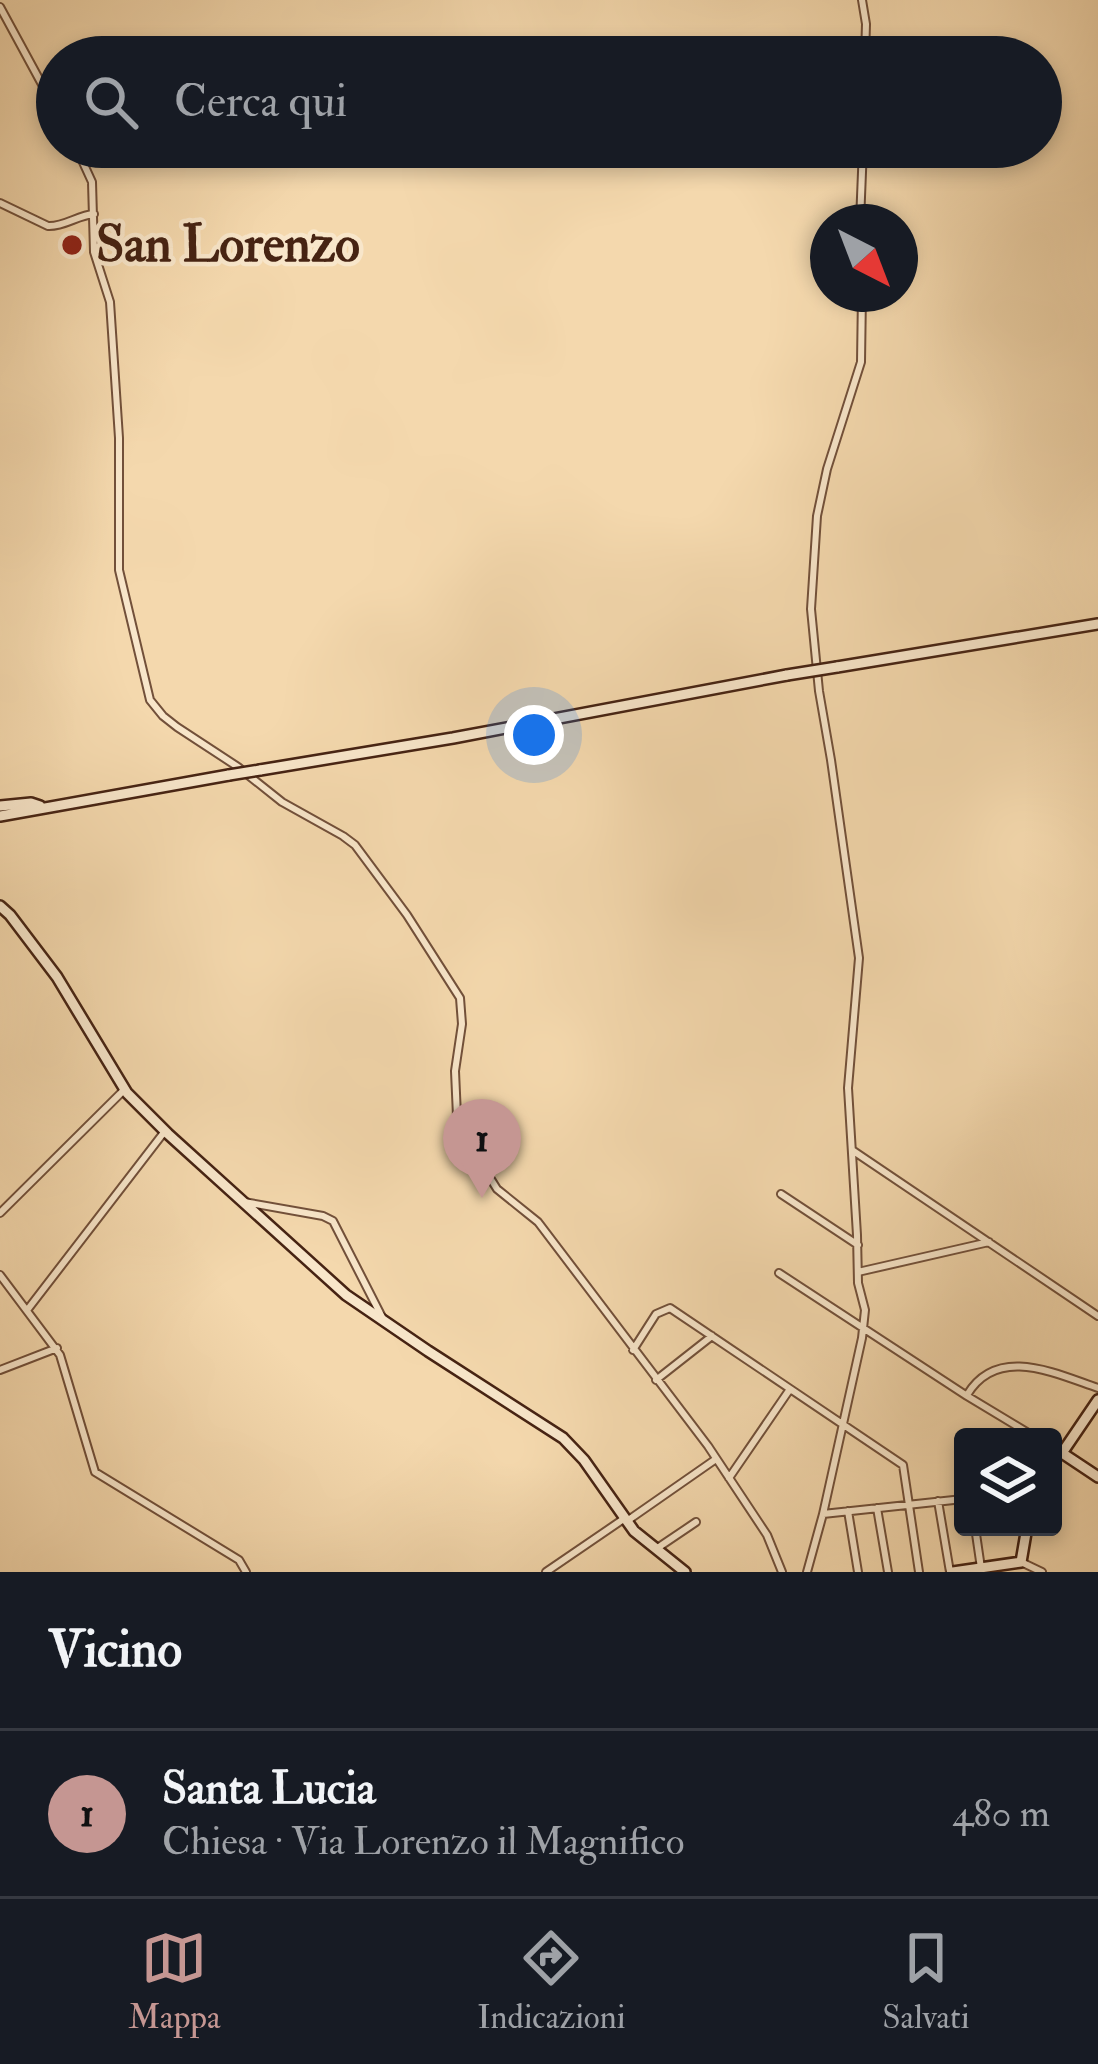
<!DOCTYPE html>
<html lang="it">
<meta charset="utf-8">
<style>
:root{--surface:#171b24;--page:#242831;--text:#f1f3f6;--muted:#9ea1a6;--line:#363941;--accent:#c59692}
body{margin:0;font-family:"IM FELL Double Pica",serif;background:var(--page);color:var(--text)}
.controls{position:absolute;right:36px;bottom:36px;display:grid;overflow:hidden;border-radius:12px;box-shadow:0 6px 18px #0003}
.controls button{width:108px;height:108px;display:grid;place-items:center;padding:0;border:0;border-bottom:3px solid var(--line);background:var(--surface);color:var(--text);font:60px sans-serif}
.compass{position:absolute;left:810px;top:204px;width:108px;height:108px;border-radius:50%;background:var(--surface);box-shadow:0 6px 18px #0003;rotate:138deg}
.you{position:absolute;left:534px;top:735px;width:42px;height:42px;margin:-30px;border:9px solid #fff;border-radius:50%;background:#1a73e8;box-shadow:0 0 0 18px #1a73e833}
.badge{display:grid;place-items:center;width:78px;height:78px;border-radius:50%;background:var(--accent);color:#111;font-size:39px;font-weight:700}
.pin{position:absolute;translate:-50% -99px;filter:drop-shadow(0 3px 6px #0008)}
.pin::after{content:'';position:absolute;top:63px;width:42px;height:36px;background:inherit;clip-path:polygon(0 0,100% 0,50% 100%)}
.list{margin:0;padding:0;list-style:none}
h2{display:flex;justify-content:space-between;align-items:center;height:156px;margin:0;padding:0 48px;font-size:51px}
h2 small{font-size:39px;font-weight:400;color:var(--muted)}
.list li{display:grid;grid-template-columns:78px 1fr auto;gap:36px;align-items:center;box-sizing:border-box;height:168px;padding:0 48px;border-top:3px solid var(--line)}
.list b{display:block;font-size:45px;white-space:nowrap}
.list p{margin:0;font-size:39px;white-space:nowrap;color:var(--muted)}
.list em{font-size:39px;font-style:normal;color:var(--muted)}
.icon{flex:none;width:66px;height:66px;fill:none;stroke:currentColor;stroke-width:2;stroke-linecap:round;stroke-linejoin:round}
.map{position:relative;flex:none;width:1098px;height:1572px;overflow:hidden}
.search{position:absolute;background:var(--surface);box-shadow:0 6px 18px #0003;left:36px;right:36px;top:36px;height:132px;display:flex;align-items:center;gap:30px;box-sizing:border-box;padding:0 42px;border-radius:66px;color:var(--muted);font-size:45px}
.sheet{height:324px;background:var(--surface)}
nav{display:flex;justify-content:space-around;align-items:center;box-sizing:border-box;height:168px;border-top:3px solid var(--line);background:var(--surface);font-size:33px;color:var(--muted)}
nav a{display:grid;justify-items:center;gap:6px}
nav .on{color:var(--accent)}
.map>svg:first-child{display:block}
</style>
<div class="map">
<svg width="1098" height="1572" viewBox="0 0 1098 1572">
<rect width="100%" height="100%" fill="#f4d8ad"/>
<filter id="stains"><feTurbulence type="fractalNoise" baseFrequency=".00167" numOctaves="4"/><feColorMatrix values="0 0 0 0 .2 0 0 0 0 .09 0 0 0 0 .02 0 0 0 .5 -.17"/></filter>
<radialGradient id="worn" r=".72"><stop offset=".6" stop-color="#630" stop-opacity="0"/><stop offset="1" stop-color="#630" stop-opacity=".3"/></radialGradient>
<g fill="none" stroke-linecap="round" stroke-linejoin="round">
<defs>
<path id="street" d="M862,0l4,24 -1,33
M0,7l57,105
M76,147l16,35 2,70 16,50 9,136v132l31,130 13,16 14,11 61,40 44,35 61,34 12,9 52,70 53,83 2,26 -7,47 2,45 5,17 35,56 41,33 170,224 59,89 15,37
M0,203l48,23c16,1 30,-11 46,-12
M860,222l3,-75
M852,1150l246,166
M781,1194l77,51
M244,1202l79,14 10,5 50,98
M0,1213l125,-124
M858,1272l131,-30
M779,1273l188,123 68,41
M0,1275l60,80 35,117 144,88 7,12
M28,1309l137,-178
M633,1350l23,-36 14,-6 233,157 16,107
M0,1370l57,-22
M656,1380l56,-44
M967,1395c30,-50 87,-22 131,-7
M729,1478l61,-89
M938,1501l12,71
M877,1508l11,64
M848,1511l10,61
M823,1514l140,-15
M627,1521l89,-62
M975,1527l6,41
M656,1549l40,-27
M1021,1562l21,10
M546,1572l79,-54
M807,1572l16,-58 39,-176 3,-28 -7,-27 -1,-48 -9,-147 11,-130 -28,-198 -12,-69 -8,-82 6,-93 10,-47 34,-107 1,-68"/>
<path id="secondary" d="M837,667l261,-43
M260,770l193,-32 334,-63
M0,806l31,-3 9,3
M0,816l229,-41
M0,906l10,9 47,62 70,116 41,41 178,161 82,56 135,87 21,22 50,71 51,41
M1062,1453l36,24
M1053,1459l9,-6 36,-53
M953,1572l68,-10 6,-35"/>
</defs>
<use href="#street" stroke="#72503a" stroke-width="10"/>
<use href="#secondary" stroke="#462313" stroke-width="14"/>
<use href="#street" stroke="#f8e6ca" stroke-width="6"/>
<use href="#secondary" stroke="#f8e6ca" stroke-width="9"/>
<defs>
<path id="secondary-bridge" d="M787,675l50,-8
M229,775l31,-5"/>
</defs>
<use href="#secondary-bridge" stroke="#462313" stroke-width="14" stroke-linecap="butt"/>
<use href="#secondary-bridge" stroke="#f8e6ca" stroke-width="9"/>
</g>
<circle fill="#8f2418" stroke="#f8e6ca" stroke-width="4.5" cx="72" cy="245" r="12"/>
<g text-anchor="middle" dominant-baseline="central" stroke-width="9" stroke-linejoin="round" paint-order="stroke">
<g font-size="51" font-weight="bold" fill="#462313" stroke="#f8e6ca" text-anchor="start">
<text x="96" y="245">San Lorenzo</text>
</g>
</g>
<rect width="100%" height="100%" filter="url(#stains)"/>
<rect width="100%" height="100%" fill="url(#worn)"/>
</svg>
<div class="controls">
<button><svg class="icon" aria-label="layers" viewBox="0 0 24 24"><path d="M12 4l9 5-9 5-9-5zM3 14l9 5 9-5"/></svg></button>
</div>
<svg class="compass" viewBox="-18 -18 36 36"><path d="M0-13l5 13h-10z" fill="#e53935"/><path d="M0 13l5-13h-10z" fill="#9ea1a6"/></svg>
<div class="you"></div>
<div class="pin badge" style="left:482px;top:1198px">1</div>
<div class="search"><svg class="icon" aria-label="search" viewBox="0 0 24 24"><circle cx="10" cy="10" r="6"/><path d="M15 15l6 6"/></svg>Cerca qui</div>
</div>
<section class="sheet">
<h2>Vicino<small></small></h2>
<ul class="list">
<li><span class="badge">1</span><div><b>Santa Lucia</b><p>Chiesa · Via Lorenzo il Magnifico</p></div><em>480 m</em></li>
</ul>
</section>
<nav>
<a class="on"><svg class="icon" aria-label="map" viewBox="0 0 24 24"><path d="M3 6l6-2 6 2 6-2v14l-6 2-6-2-6 2zM9 4v14M15 6v14"/></svg>Mappa</a>
<a><svg class="icon" aria-label="directions" viewBox="0 0 24 24"><path d="M12 3l9 9-9 9-9-9zM9 14v-3h6M13 9l2 2-2 2"/></svg>Indicazioni</a>
<a><svg class="icon" aria-label="saved" viewBox="0 0 24 24"><path d="M7 4h10v16l-5-4-5 4z"/></svg>Salvati</a>
</nav>
